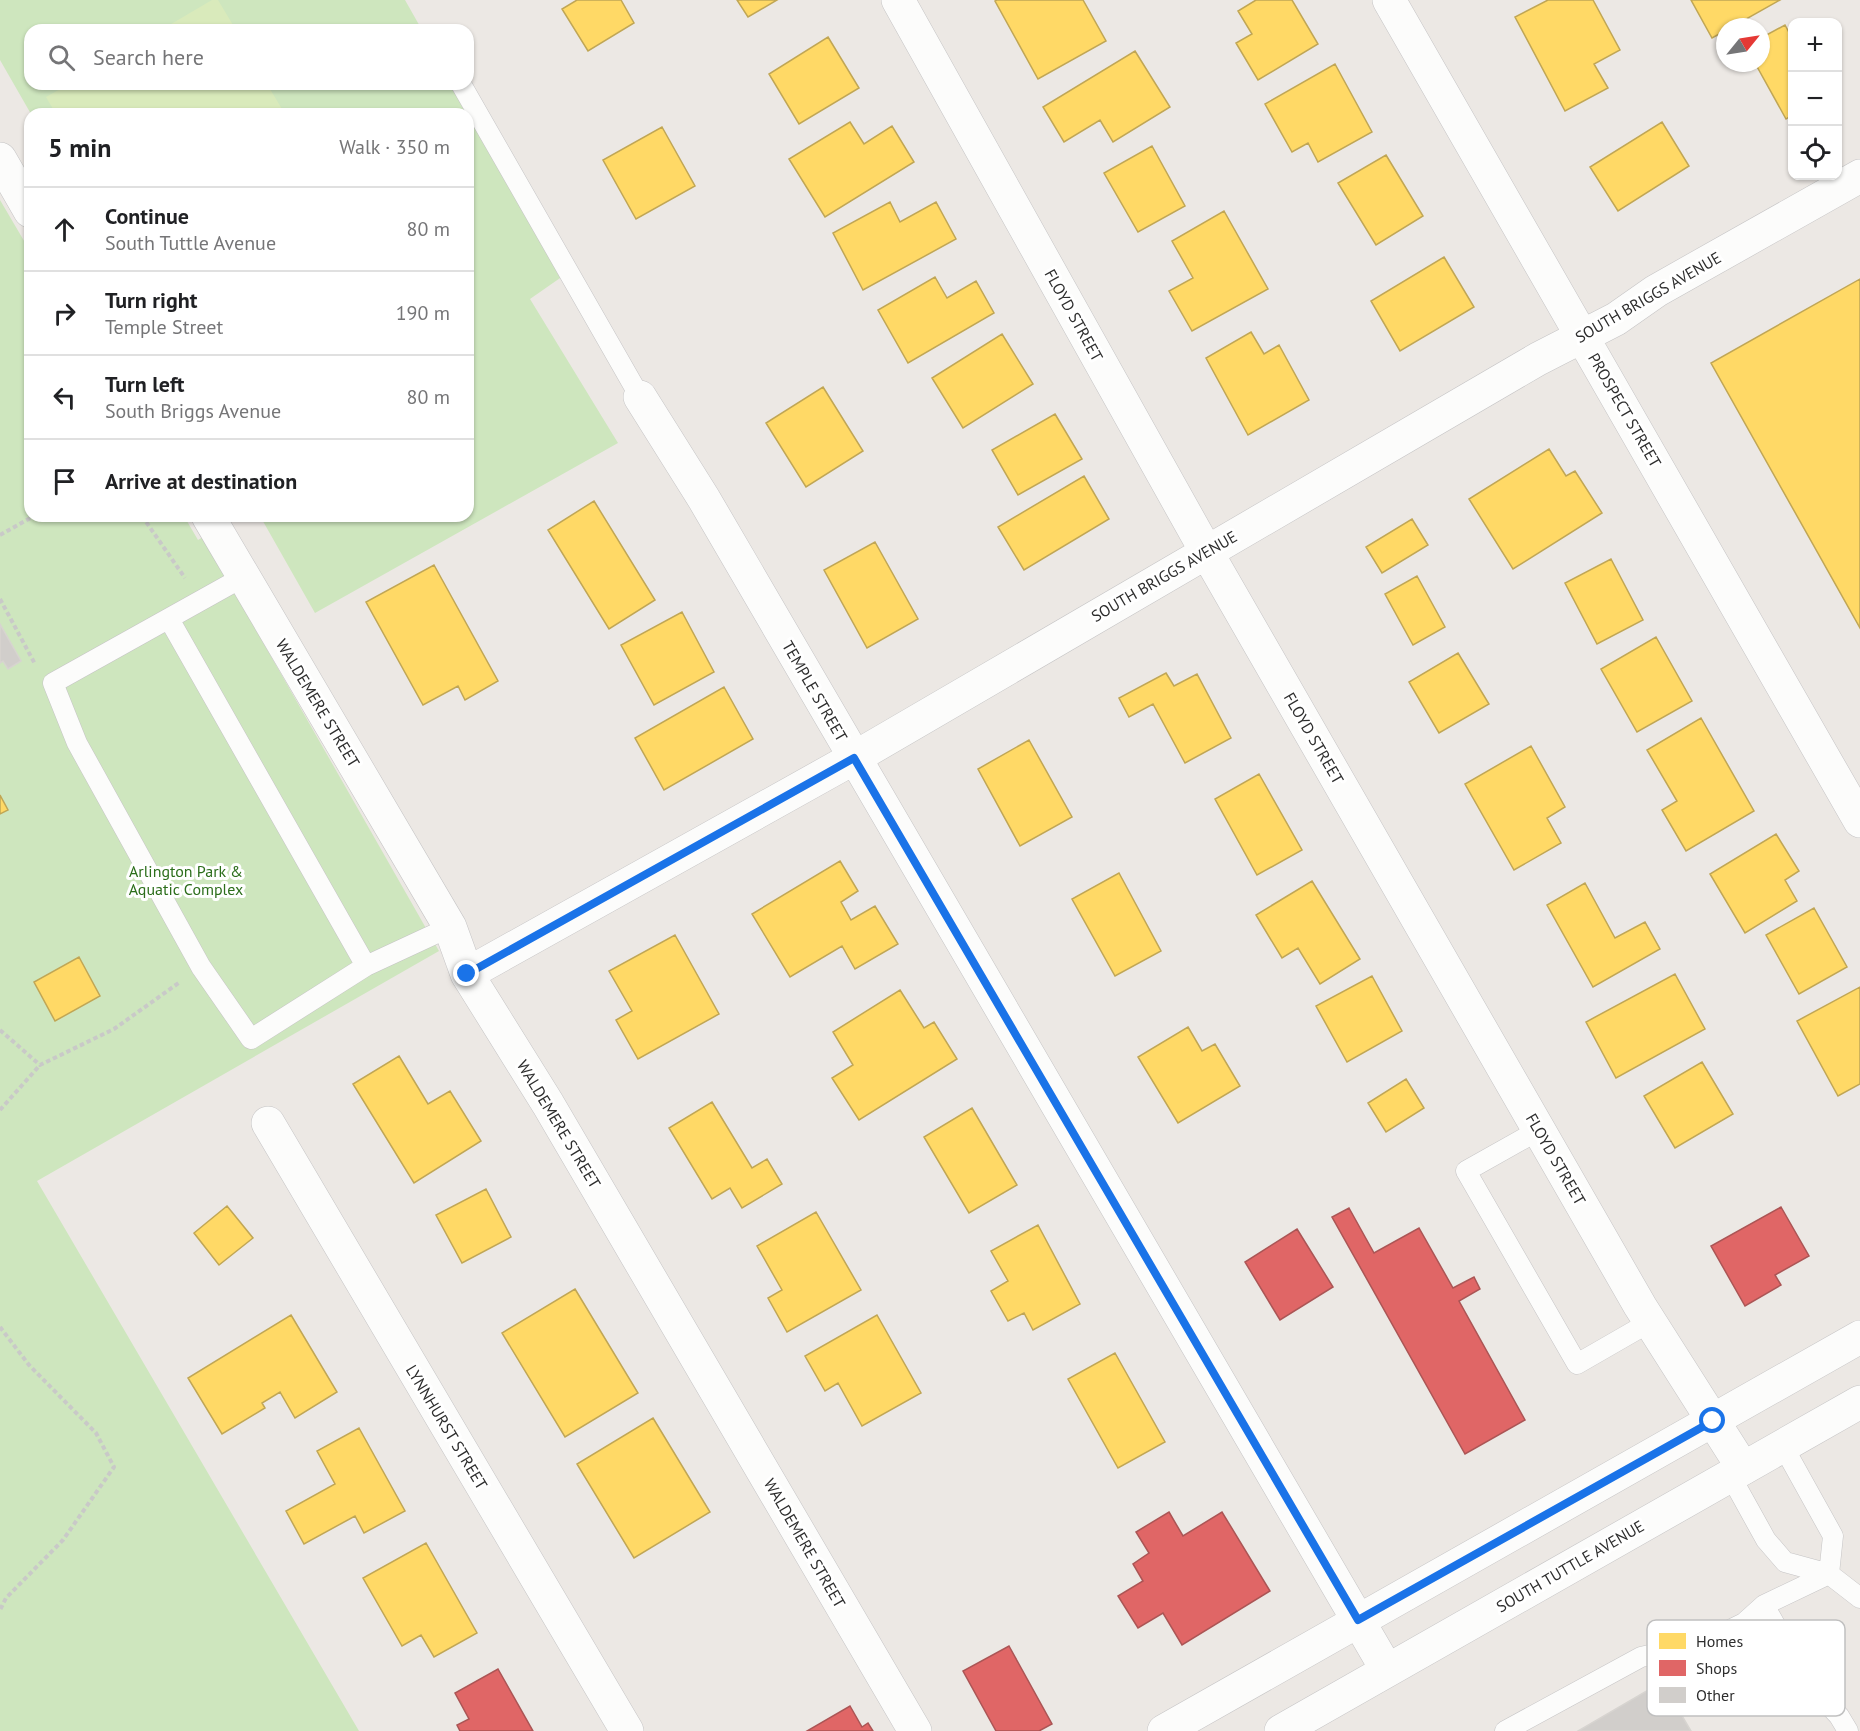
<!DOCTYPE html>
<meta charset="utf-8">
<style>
:root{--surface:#fff;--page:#f6f6f6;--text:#202124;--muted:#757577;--line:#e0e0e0}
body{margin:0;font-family:"PT Sans",sans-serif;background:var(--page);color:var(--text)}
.controls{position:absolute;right:18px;top:18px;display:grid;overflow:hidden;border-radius:12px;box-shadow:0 2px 4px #0004}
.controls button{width:54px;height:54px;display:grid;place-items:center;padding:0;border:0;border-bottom:2px solid var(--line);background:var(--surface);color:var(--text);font:30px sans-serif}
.compass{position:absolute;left:1716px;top:18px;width:54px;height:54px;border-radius:50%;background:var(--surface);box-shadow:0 2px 4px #0004;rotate:60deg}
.stop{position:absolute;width:18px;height:18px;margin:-14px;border:4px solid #1a73e8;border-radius:50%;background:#fff}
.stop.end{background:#1a73e8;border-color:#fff;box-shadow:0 2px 6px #0008}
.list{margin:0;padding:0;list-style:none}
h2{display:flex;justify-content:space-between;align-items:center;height:78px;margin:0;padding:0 24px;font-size:26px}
h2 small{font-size:20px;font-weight:400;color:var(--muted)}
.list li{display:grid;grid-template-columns:39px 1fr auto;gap:18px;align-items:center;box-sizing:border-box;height:84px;padding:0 24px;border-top:2px solid var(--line)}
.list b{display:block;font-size:22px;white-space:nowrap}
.list p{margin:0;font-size:20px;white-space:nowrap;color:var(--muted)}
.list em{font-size:20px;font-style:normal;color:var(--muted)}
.icon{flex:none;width:33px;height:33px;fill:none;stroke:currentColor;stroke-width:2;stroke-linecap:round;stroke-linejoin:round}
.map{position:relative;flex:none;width:1860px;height:1731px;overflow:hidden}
.search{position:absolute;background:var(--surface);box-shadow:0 2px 4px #0004;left:24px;top:24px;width:450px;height:66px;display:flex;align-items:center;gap:15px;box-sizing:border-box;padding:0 21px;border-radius:18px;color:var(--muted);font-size:22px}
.panel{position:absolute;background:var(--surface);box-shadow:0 2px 4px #0004;left:24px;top:108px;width:450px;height:414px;border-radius:18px}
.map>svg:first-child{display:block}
</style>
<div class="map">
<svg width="1860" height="1731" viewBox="0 0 1860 1731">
<rect width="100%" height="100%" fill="#ece8e4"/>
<path fill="#cee6be" d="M0,0h405l17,30h-392v54h423l110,192 -33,23 88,144 -303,170 -55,-97h208v-402h-437l-31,-54z
M0,200l30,51v265h154l14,24 5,-3 236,414 -402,230 322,550h-359z"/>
<path fill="#d9eabb" d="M212,0h6l18,30h-75z
M69,84h198l18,30h-229l-10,-17z"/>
<path fill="#ffd966" stroke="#c0a655" stroke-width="1.5" d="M577,0h44l13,23 -46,28 -26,-42z
M737,0h40l-29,17z
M997,0h86l23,41 -68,38 -43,-78z
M1256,0h36l26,44 -60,36 -22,-37 16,-9 -14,-23z
M1548,0h45l27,50 -26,14 14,24 -43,23 -50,-94z
M1691,0h89l-48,27h-7v4l-13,7z
M1785,25l7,13v77l-6,4 -31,-56h6v-25z
M828,37l31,51 -60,36 -30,-50z
M1135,51l35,56 -57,35 -13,-22 -36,22 -21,-35z
M1335,64l37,68 -54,30 -10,-19 -16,9 -27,-48z
M850,122l14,22 28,-18 22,36 -89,55 -36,-58z
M1662,122l27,44 -71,45 -28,-44z
M662,127l33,59 -59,33 -33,-59z
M1152,146l33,60 -47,26 -34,-59z
M1386,155l37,61 -47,29 -38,-62z
M890,202l10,20 36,-20 20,37 -93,51 -30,-57z
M1224,211l44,78 -76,42 -23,-40 24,-13 -21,-37z
M1444,257l30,50 -74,44 -29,-50z
M935,277l12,21 29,-17 18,32 -86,50 -30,-53z
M1860,279v349l-149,-265z
M1251,332l13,22 15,-9 30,55 -61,35 -42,-77z
M1002,334l31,50 -70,44 -31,-50z
M823,387l40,64 -57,36 -40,-64z
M1055,414l27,45 -64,36 -26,-45z
M1549,449l17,27 9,-5 27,42 -89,56 -44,-70z
M1084,476l25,43 -85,51 -26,-43z
M594,501l61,99 -46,29 -61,-99z
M1412,519l16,26 -46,28 -16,-26z
M875,542l43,77 -51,29 -43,-78z
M1611,559l32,61 -46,24 -32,-61z
M434,565l64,116 -33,19 -7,-14 -35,19 -57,-103z
M1417,576l28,51 -32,18 -28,-51z
M682,612l32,60 -60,33 -33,-60z
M1656,637l36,64 -55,31 -36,-63z
M1458,653l31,51 -50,29 -30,-51z
M1166,673l8,13 23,-12 34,64 -46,25 -32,-59 -24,13 -10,-19z
M724,687l29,52 -89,51 -29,-52z
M1701,718l53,93 -68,40 -24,-41 15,-9 -30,-51z
M1029,740l43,77 -52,29 -42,-77z
M1531,746l34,61 -18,11 14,25 -47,27 -49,-86z
M1259,774l43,76 -45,25 -42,-76z
M0,795l8,15 -8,4z
M1776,834l23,37 -14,9 12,21 -52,32 -35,-59z
M840,861l18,30 -17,11 10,18 24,-14 23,38 -43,25 -13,-23 -52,31 -38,-63z
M1119,873l42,78 -46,25 -43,-77z
M1312,881l48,78 -40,25 -22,-36 -16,10 -26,-43z
M1585,883l30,55 30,-16 15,27 -67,38 -46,-82z
M1814,908l33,59 -48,27 -33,-59z
M675,935l44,79 -81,45 -22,-39 16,-9 -23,-40z
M79,957l21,39 -45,25 -21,-39z
M1675,974l30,55 -89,49 -30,-56z
M1372,976l30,55 -55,31 -31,-56z
M1860,987v97l-22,12 -41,-75z
M900,990l24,38 10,-6 23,37 -98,61 -27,-42 21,-13 -20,-33z
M1188,1027l14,24 13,-7 25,42 -62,37 -40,-66z
M399,1056l29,48 22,-13 31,50 -67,42 -61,-99z
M1702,1062l31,52 -58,34 -31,-52z
M1406,1079l18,29 -38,24 -18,-29z
M712,1102l40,66 15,-9 15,25 -40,24 -12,-20 -18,11 -43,-71z
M972,1108l45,77 -48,28 -45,-76z
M486,1189l25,48 -49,26 -26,-48z
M227,1206l26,32 -34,27 -25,-32z
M816,1212l45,78 -74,42 -19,-34 14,-8 -25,-44z
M1038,1225l42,79 -47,26 -9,-17 -16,8 -17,-30 17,-10 -17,-30z
M575,1289l63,104 -73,44 -63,-104z
M291,1315l46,77 -42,26 -15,-26 -18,11 3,5 -43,26 -34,-56z
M877,1315l44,78 -59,33 -24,-43 -13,8 -20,-35z
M1115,1353l50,89 -47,26 -50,-89z
M653,1418l57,94 -76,46 -57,-94z
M359,1428l46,83 -41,22 -9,-17 -51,28 -18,-33 49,-27 -18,-33z
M426,1543l51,90 -43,24 -13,-22 -19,11 -39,-68z"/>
<path fill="#e06666" stroke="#ab5555" stroke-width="1.5" d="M1781,1207l28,49 -34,19 6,10 -36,21 -34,-60z
M1349,1208l25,45 45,-25 34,60 21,-11 6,12 -21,12 66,119 -60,34 -133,-237z
M1297,1229l36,58 -53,33 -35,-58z
M1169,1512l14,24 39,-24 48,79 -88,54 -19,-32 -25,15 -20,-32 25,-15 -10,-17 16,-11 -13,-21z
M1009,1646l43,78 -13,7h-43l-33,-60z
M498,1669l35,62h-73l-3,-6 12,-6 -14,-26z
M850,1706l12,21 6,-4 5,8h-66z"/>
<path fill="#d1cecb" stroke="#d7d4d0" stroke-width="1.5" d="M0,624l21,37 -13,8 -5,-8 -3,2z
M1662,1682l29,49h-113z"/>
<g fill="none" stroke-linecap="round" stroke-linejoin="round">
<defs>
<path id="service" d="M461,84l179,313
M243,577l-190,106 24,60 124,224 50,72 115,-73 84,-39
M169,619l197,347
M1539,1130l-73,41 111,193 73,-42
M1730,1475l36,65 19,22 44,12 4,-38 -50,-90
M1764,1605l43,77 32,34 9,15
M1505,1731l136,-74 64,-15 39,-19 20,-18 65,-31 31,24"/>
<path id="minor" d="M898,0l308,551 434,755 103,162
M1389,0l471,821
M0,159l30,52
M640,397l64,102 683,1171
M208,516l242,411 17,47 81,130 367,627
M467,974l387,-216 684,-399 78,-40 40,-28 204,-115
M268,1123l359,608"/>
<path id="secondary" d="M1164,1731l696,-394
M1281,1731l579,-329"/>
</defs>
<use href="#service" stroke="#c5c4c5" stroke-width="21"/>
<use href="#minor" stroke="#c5c4c5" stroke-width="34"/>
<use href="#secondary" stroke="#c5c4c5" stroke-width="34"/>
<path stroke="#c9c9c8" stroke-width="4" stroke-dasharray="4.5 3" stroke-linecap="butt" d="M142,516l43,62
M0,535l34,-19
M0,599l35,65
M0,1030l40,35 74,-36 66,-47
M0,1110l40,-45
M0,1327l29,38 67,68 18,34 -51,73 -57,58 -6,12"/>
<use href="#service" stroke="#fcfcfb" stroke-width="20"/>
<use href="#minor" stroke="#fcfcfb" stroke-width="33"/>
<use href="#secondary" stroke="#fcfcfb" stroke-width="33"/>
</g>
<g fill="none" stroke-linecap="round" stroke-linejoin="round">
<path stroke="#1a73e8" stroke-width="8" d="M467,974l387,-216 504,862 355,-199"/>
</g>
<g text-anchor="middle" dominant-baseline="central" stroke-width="6" stroke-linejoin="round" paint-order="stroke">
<g font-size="16" fill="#2e2e2e" stroke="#fff">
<text transform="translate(1648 297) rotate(-30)">SOUTH BRIGGS AVENUE</text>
<text transform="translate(1074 315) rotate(61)">FLOYD STREET</text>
<text transform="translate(1625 410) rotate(60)">PROSPECT STREET</text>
<text transform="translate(1164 576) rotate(-30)">SOUTH BRIGGS AVENUE</text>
<text transform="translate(815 691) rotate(60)">TEMPLE STREET</text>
<text transform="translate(318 703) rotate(59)">WALDEMERE STREET</text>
<text transform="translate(1314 738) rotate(60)">FLOYD STREET</text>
<text transform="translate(559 1124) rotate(59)">WALDEMERE STREET</text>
<text transform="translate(1556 1159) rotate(60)">FLOYD STREET</text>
<text transform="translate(447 1427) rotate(59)">LYNNHURST STREET</text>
<text transform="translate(805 1543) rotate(60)">WALDEMERE STREET</text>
<text transform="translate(1570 1566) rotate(-30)">SOUTH TUTTLE AVENUE</text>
</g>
<g font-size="16" fill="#2c6e1b" stroke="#fff">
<text x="186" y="871">Arlington Park &amp;<tspan x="186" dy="18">Aquatic Complex</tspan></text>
</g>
</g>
<rect x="1647" y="1620" width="198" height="96" rx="9" fill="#fff" stroke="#c0c0c0" stroke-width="1.5"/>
<rect x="1659" y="1633" width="27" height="16" fill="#ffd966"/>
<rect x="1659" y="1660" width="27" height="16" fill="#e06666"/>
<rect x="1659" y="1687" width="27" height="16" fill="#d1cecb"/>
<g font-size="16" fill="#2e2e2e">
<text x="1696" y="1647">Homes</text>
<text x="1696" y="1674">Shops</text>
<text x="1696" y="1701">Other</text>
</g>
</svg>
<div class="controls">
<button>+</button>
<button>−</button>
<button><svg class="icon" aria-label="locate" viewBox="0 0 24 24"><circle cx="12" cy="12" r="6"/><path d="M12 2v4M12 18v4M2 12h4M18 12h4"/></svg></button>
</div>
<svg class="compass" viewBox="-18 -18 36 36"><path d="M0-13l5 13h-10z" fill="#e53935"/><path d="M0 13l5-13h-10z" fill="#757577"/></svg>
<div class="stop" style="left:1713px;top:1421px"></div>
<div class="stop end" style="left:467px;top:974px"></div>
<div class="search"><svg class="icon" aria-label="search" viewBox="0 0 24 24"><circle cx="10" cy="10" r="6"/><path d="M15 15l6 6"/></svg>Search here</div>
<section class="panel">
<h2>5 min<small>Walk · 350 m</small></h2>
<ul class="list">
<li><svg class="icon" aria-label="ahead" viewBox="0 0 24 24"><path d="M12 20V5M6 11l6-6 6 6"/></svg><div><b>Continue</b><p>South Tuttle Avenue</p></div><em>80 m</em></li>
<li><svg class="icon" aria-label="right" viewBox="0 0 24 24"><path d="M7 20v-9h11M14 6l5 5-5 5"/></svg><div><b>Turn right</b><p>Temple Street</p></div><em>190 m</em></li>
<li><svg class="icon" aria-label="left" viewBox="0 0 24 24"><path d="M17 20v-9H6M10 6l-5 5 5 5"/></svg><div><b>Turn left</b><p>South Briggs Avenue</p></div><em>80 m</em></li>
<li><svg class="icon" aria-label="arrive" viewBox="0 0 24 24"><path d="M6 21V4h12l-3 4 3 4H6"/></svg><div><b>Arrive at destination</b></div></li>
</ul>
</section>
</div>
